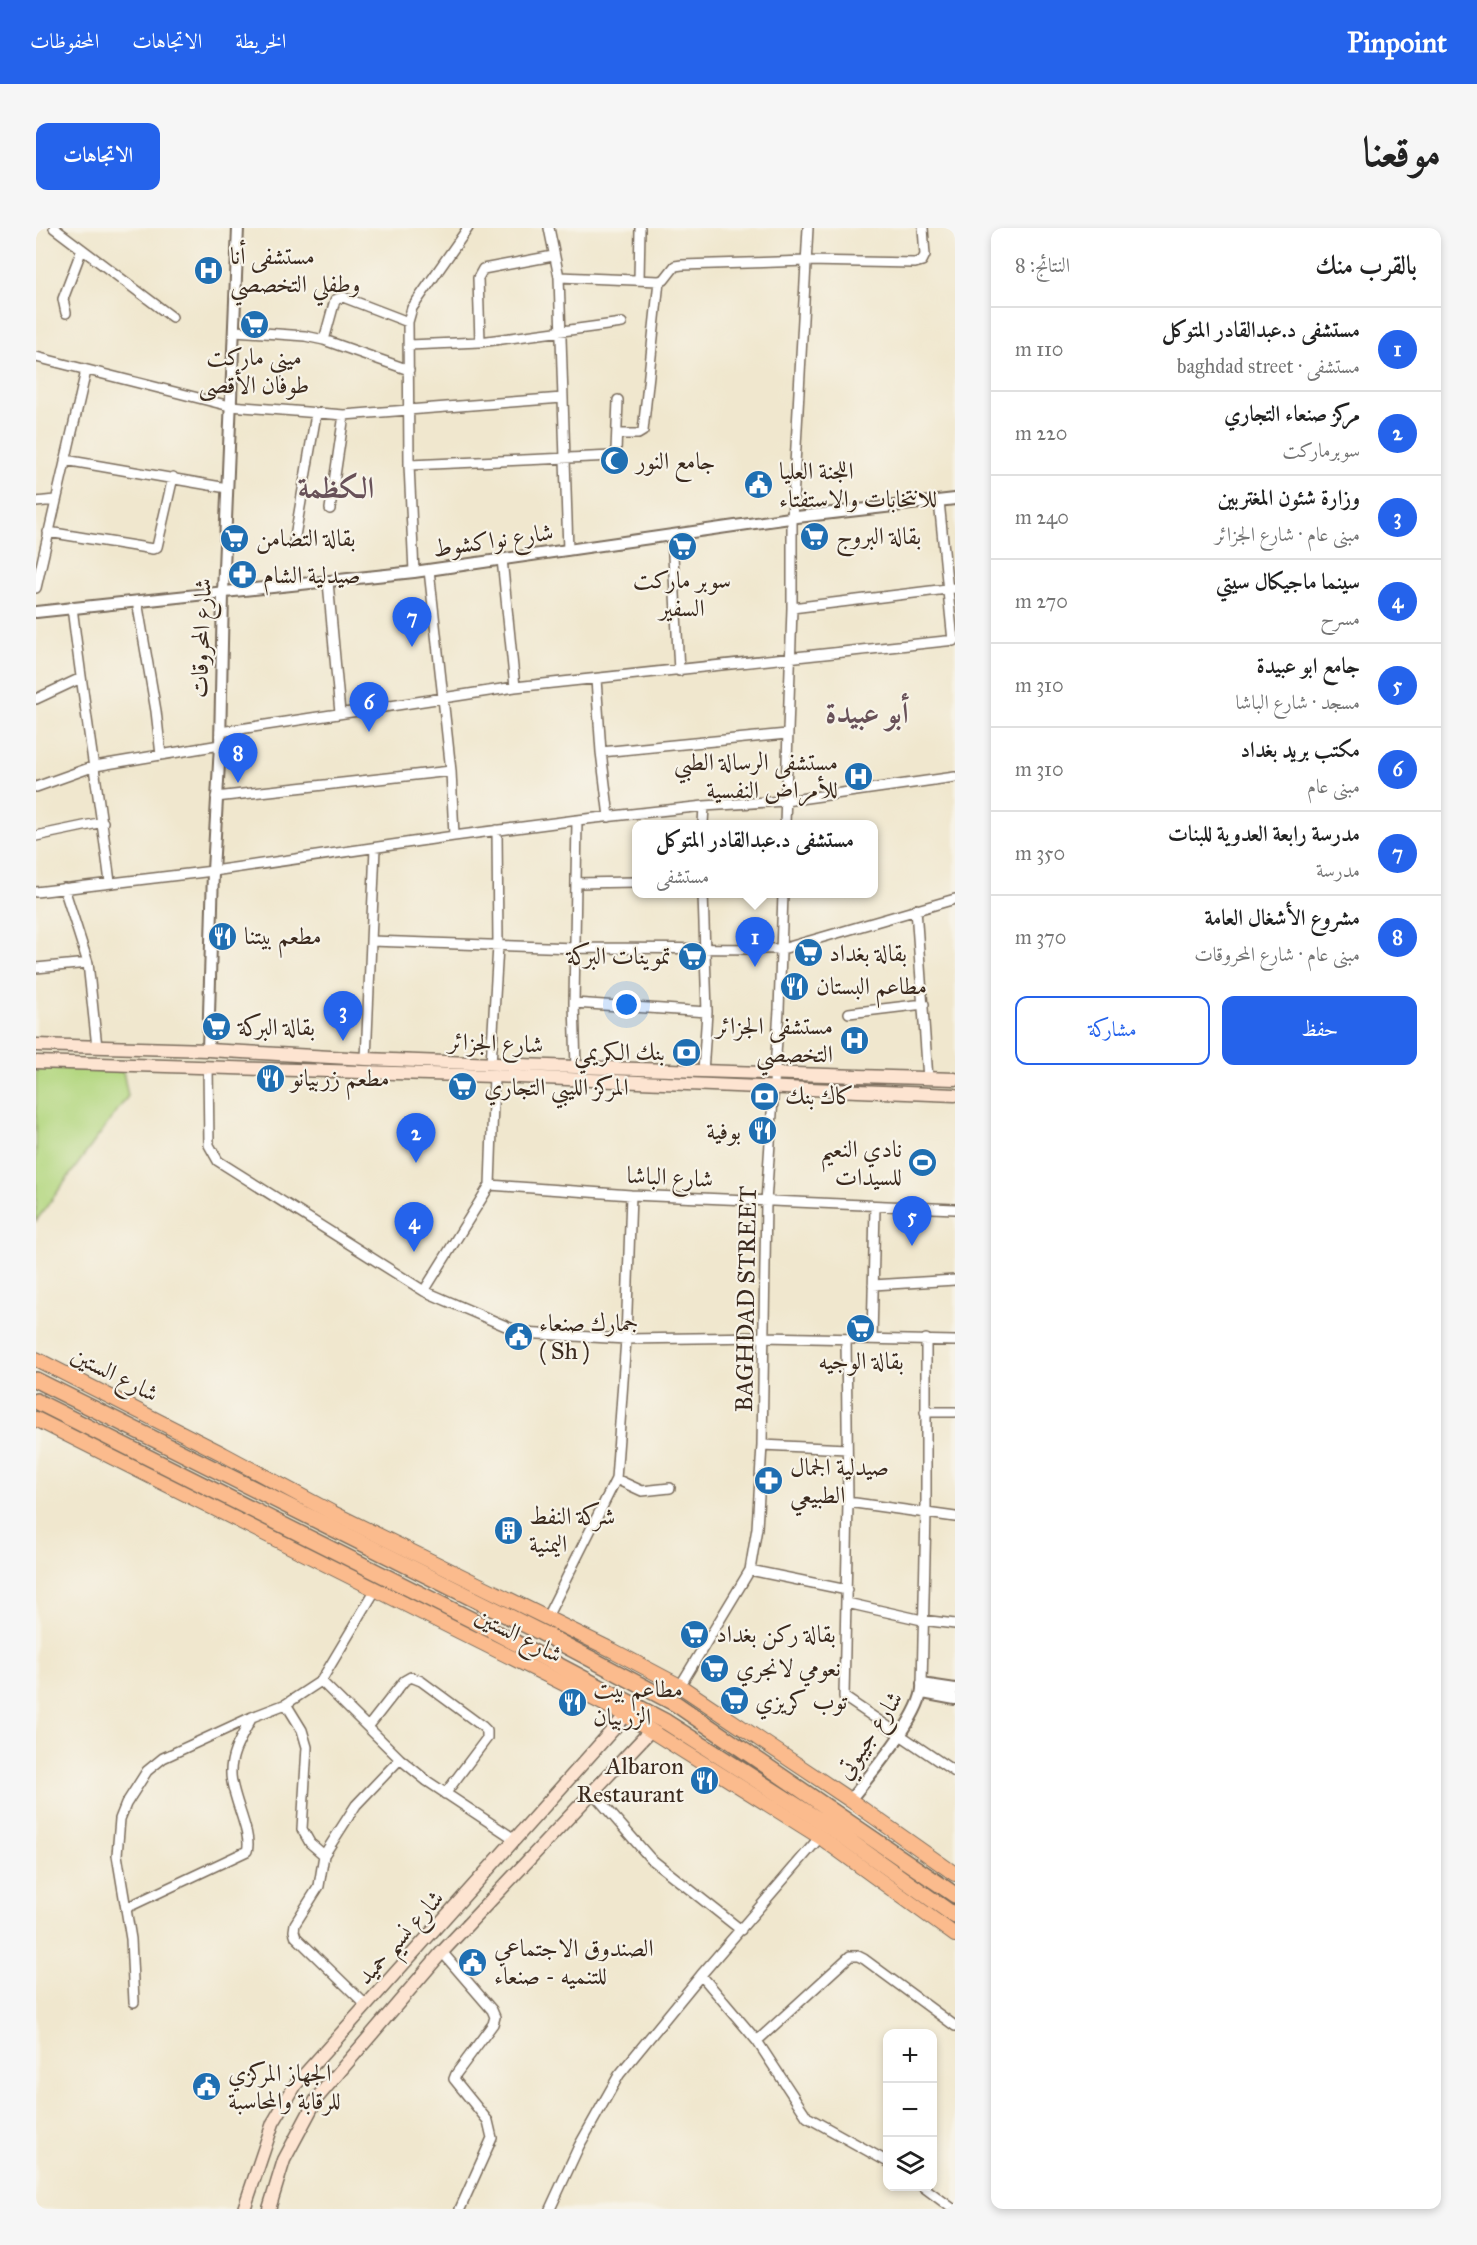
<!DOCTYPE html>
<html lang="ar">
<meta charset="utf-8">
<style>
:root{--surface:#fff;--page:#f6f6f6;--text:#222;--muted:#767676;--line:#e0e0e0;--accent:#2563eb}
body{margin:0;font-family:"IM FELL Great Primer",Amiri,serif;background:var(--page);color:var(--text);direction:rtl}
.controls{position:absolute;right:18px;bottom:18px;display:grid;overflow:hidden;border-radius:12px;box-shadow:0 3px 9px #0003}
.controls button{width:54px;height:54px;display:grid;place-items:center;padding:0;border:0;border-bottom:2px solid var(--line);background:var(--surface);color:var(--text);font:30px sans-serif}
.you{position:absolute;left:591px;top:777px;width:21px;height:21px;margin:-15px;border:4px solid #fff;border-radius:50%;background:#1a73e8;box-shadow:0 0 0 9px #1a73e833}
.badge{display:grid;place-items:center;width:39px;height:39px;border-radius:50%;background:var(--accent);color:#fff;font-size:20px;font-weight:700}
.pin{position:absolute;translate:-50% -50px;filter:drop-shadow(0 2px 3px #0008)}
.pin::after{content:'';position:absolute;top:32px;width:21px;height:18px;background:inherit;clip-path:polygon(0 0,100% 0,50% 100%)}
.popup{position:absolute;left:596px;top:592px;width:246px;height:78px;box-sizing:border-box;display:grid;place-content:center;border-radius:12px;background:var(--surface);filter:drop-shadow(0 2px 4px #0005);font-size:20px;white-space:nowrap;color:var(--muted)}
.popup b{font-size:22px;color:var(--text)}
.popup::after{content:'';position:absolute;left:50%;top:100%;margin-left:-12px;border:12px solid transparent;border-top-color:var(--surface)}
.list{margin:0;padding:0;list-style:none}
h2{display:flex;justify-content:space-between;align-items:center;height:78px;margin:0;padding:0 24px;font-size:26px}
h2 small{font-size:20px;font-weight:400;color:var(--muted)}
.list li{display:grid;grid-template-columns:39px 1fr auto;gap:18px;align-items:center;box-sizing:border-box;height:84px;padding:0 24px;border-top:2px solid var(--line)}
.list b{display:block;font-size:22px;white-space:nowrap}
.list p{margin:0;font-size:20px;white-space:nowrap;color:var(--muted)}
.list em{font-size:20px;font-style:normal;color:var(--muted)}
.actions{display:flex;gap:12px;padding:18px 24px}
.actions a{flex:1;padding:14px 0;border:2px solid var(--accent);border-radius:12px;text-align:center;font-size:21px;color:var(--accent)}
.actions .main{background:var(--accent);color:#fff}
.icon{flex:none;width:33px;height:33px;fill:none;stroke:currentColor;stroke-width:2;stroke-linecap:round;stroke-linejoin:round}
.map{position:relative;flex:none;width:919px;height:1981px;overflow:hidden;direction:ltr;border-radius:12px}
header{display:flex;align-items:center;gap:36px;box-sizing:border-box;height:84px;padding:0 30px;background:var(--accent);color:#fff}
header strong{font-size:28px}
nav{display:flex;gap:33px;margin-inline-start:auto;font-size:21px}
.intro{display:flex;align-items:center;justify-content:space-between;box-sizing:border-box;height:144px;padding:0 36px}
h1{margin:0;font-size:42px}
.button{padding:15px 27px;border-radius:12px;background:var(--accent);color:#fff;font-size:21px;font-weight:700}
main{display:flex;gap:36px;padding:0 36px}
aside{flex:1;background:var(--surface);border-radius:12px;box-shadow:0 3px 9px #0003}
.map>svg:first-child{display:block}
</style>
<header>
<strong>Pinpoint</strong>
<nav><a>الخريطة</a><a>الاتجاهات</a><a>المحفوظات</a></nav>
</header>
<div class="intro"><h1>موقعنا</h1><a class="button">الاتجاهات</a></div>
<main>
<aside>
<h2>بالقرب منك<small>النتائج: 8</small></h2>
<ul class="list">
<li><span class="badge">1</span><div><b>مستشفى د.عبدالقادر المتوكل</b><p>مستشفى · baghdad street</p></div><em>110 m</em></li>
<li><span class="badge">2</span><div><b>مركز صنعاء التجاري</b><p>سوبرماركت</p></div><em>220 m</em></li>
<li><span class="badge">3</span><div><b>وزارة شئون المغتربين</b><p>مبنى عام · شارع الجزائر</p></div><em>240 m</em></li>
<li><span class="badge">4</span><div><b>سينما ماجيكال سيتي</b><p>مسرح</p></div><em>270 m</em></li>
<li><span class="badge">5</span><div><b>جامع ابو عبيدة</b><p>مسجد · شارع الباشا</p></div><em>310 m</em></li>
<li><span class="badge">6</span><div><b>مكتب بريد بغداد</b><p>مبنى عام</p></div><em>310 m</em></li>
<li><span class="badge">7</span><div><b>مدرسة رابعة العدوية للبنات</b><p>مدرسة</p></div><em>350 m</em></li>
<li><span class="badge">8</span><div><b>مشروع الأشغال العامة</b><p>مبنى عام · شارع المحروقات</p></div><em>370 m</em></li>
</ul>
<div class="actions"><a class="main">حفظ</a><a>مشاركة</a></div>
</aside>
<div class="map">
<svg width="919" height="1981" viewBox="0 0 919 1981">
<rect width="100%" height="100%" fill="#f7f3e8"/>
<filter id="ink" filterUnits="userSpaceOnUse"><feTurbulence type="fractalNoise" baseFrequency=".0167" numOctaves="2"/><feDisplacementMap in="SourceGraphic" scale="12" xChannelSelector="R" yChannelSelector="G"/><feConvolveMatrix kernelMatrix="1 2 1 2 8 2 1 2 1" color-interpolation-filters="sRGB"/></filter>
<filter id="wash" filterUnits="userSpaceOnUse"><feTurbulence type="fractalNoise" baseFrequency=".008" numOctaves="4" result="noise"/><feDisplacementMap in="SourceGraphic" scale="24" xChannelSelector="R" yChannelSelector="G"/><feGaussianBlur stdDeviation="1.35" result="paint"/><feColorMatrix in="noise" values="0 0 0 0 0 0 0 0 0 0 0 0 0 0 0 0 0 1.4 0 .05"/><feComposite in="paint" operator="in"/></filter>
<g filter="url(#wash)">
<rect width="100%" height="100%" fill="#f0e7ce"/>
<path fill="#b3d780" stroke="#77804f" stroke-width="1.5" d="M0,839l87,4 5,25 -92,125z"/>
</g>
<g filter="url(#ink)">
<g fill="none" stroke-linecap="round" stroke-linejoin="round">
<defs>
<path id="minor" d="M18,0l118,89
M513,0l10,49 9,273
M523,49l100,4 5,-1 11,-14 7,-1 124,-4 109,2 7,-2 3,-6 -2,-27
M603,52l1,-52
M30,85l-3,-14 19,-50
M199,103l70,5 19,4 85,30
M288,112l11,-40 8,-3 65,25
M444,114l-2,-64 5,-9 70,-13
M373,117l71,-3 142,-19
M0,129l194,49 114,9 218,-17
M581,206h21l5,-3 16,-150
M29,232l162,28
M373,237l204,-9 3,-5 2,-51
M903,273l14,140
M0,274l19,-2
M294,281l14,-94
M12,304l105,17 4,-2 16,-70
M636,308l7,135
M258,314l22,-128
M466,331l13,128
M393,342l22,201 3,65
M378,344l-5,-107 -1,-143 4,-14 56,-80
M292,354l12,131
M0,360l50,-217
M101,373l19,110 5,44
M36,379c11,92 26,183 38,275
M756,380l163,-20
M560,451l5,73 8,65
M0,471l45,-21
M184,504l295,-45 440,-47
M565,524l186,-18
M0,559l59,-21 125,-21
M180,569l235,-26
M667,596l1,-18
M749,596l7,-216v-89l16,-291
M0,608l67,-14
M540,655l60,-1
M28,660l24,75 9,84
M0,664l177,-21 241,-35 123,-16 127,-14 81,-5 170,-24
M880,681l12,170
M335,713l204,7 207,1 173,-50
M0,740l52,-5
M538,775l133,9
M813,785l75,-9
M330,831l9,-211
M455,836l7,-118 -1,-116
M172,839l1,78 9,16 206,130 98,42 104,6 137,-2 192,4
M540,839l-2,-64 3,-183
M667,844l4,-60 -4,-118
M454,957l141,10 324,14
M837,1057l82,-5
M388,1063l66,-106 4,-109
M810,1111l2,163 -4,195 111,75
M836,1111l3,-132
M889,1184h30
M726,1217l85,4
M580,1251l26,12 28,-3
M812,1274l107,15
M714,1342l97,20
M811,1375l75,17 33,4
M510,1391l70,-140 10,-140 5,-144
M285,1453l79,78 27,22 89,59
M886,1456l4,-171v-174
M644,1458l70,-116 7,-42 5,-83 4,-243 13,-192 4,-116
M250,1476l16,26 5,17 -5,82 8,14 14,12
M332,1499l36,-46 7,-4 10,4 61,45 5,5v7l-42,56
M557,1565l57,65 91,72
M90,1680l121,-57c6,-16 -16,-56 -16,-77 -1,-21 12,-39 21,-57
M406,1724l50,58 3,7 -2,7 -37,50 -2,5 34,42 4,17 -32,71
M665,1747l56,66 50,76 81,45
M98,1774l-3,-63 -14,-84 3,-36 6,-15 21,-33 16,-13 89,-41 34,-13 35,-23 55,-92
M331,1778l-71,-69 -2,-6 1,-7 24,-38 5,-31 32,-50 44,-46
M721,1813l93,-85h8l6,3 91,67
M886,1958l31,23
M514,1981l29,-63 40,-71 82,-100 119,-138"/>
<path id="tertiary" d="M0,384l378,-40 383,-55 158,-18
M172,822l5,-179 7,-126 3,-152 15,-365
M887,1465l32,6
M814,1572c19,-24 75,-88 72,-116l33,5"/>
<path id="secondary" d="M0,817l172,5 158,9 210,8 379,12
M0,834l458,14 461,19
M208,1981l29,-86 23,-39 330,-369
M233,1981l15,-49 33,-62 125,-146 208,-221"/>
<path id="primary" d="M0,1131l187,95 110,59 279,137 68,36 170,114 105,74
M0,1191l590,296 194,122 135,98"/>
<path id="trunk" d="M0,1152l506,253 134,71 279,191
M0,1173l436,219 194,102 164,105 125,89"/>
</defs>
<use href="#minor" stroke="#7a6c5c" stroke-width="12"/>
<use href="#tertiary" stroke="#7a6c5c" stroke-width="14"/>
<use href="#secondary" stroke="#7a6c5c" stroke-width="15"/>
<use href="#primary" stroke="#7a6c5c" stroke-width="16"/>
<use href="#trunk" stroke="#7a6c5c" stroke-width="18"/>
<use href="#minor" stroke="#fff" stroke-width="9"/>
<use href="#tertiary" stroke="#fff" stroke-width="10"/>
<use href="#secondary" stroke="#fde4d1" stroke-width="12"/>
<use href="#primary" stroke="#fbbb8d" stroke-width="14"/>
<use href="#trunk" stroke="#fbbb8d" stroke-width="15"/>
</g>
</g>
<defs>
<symbol id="hospital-disc" viewBox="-11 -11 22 22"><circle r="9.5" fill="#1f6fb2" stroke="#f7f3e8"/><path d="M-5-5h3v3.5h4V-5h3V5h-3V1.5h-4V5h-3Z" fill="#fff"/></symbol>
<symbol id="supermarket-disc" viewBox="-11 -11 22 22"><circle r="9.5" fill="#1f6fb2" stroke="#f7f3e8"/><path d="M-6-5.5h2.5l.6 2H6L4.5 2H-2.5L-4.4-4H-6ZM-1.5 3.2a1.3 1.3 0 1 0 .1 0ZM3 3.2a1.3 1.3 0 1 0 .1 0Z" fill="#fff"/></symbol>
<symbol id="mosque-disc" viewBox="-11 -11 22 22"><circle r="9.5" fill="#1f6fb2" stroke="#f7f3e8"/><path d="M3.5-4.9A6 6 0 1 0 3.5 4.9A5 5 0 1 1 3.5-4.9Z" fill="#fff"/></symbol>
<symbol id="civic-disc" viewBox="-11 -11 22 22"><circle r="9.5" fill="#1f6fb2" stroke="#f7f3e8"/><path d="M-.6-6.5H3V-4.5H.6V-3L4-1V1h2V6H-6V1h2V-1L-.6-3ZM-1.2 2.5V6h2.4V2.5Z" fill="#fff"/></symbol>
<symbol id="pharmacy-disc" viewBox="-11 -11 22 22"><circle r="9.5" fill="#1f6fb2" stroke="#f7f3e8"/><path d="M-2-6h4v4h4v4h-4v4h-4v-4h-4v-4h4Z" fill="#fff"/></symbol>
<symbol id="restaurant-disc" viewBox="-11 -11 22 22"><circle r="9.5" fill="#1f6fb2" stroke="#f7f3e8"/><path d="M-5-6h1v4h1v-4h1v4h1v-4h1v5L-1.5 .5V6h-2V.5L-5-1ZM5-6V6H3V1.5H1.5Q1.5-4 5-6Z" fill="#fff"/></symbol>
<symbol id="bank-disc" viewBox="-11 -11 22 22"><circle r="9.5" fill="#1f6fb2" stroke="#f7f3e8"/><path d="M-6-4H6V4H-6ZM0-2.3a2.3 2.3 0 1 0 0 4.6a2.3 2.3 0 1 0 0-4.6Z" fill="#fff"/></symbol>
<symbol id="stadium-disc" viewBox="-11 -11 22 22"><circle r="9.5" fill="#1f6fb2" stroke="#f7f3e8"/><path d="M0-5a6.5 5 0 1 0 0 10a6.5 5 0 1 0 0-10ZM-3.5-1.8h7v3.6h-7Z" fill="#fff"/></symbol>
<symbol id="building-disc" viewBox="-11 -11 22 22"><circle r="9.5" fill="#1f6fb2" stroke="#f7f3e8"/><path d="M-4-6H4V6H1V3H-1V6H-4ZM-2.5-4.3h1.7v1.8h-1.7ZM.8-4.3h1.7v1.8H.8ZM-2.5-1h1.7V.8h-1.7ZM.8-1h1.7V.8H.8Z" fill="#fff"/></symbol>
</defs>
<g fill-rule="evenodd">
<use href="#hospital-disc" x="156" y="26" width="33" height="33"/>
<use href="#supermarket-disc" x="202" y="80" width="33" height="33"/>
<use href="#mosque-disc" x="562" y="216" width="33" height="33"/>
<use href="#civic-disc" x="706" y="240" width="33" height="33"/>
<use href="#supermarket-disc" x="762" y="292" width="33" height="33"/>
<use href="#supermarket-disc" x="182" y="294" width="33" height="33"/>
<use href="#supermarket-disc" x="630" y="302" width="33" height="33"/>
<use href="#pharmacy-disc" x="190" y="330" width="33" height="33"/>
<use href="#hospital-disc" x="806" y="532" width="33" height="33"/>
<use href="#restaurant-disc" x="170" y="692" width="33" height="33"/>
<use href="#supermarket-disc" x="756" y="708" width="33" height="33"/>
<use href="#supermarket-disc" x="640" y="712" width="33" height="33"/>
<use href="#restaurant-disc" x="742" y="742" width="33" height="33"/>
<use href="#supermarket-disc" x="164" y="782" width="33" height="33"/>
<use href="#hospital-disc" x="802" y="796" width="33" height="33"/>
<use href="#bank-disc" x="634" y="808" width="33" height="33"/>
<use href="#restaurant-disc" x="218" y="834" width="33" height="33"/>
<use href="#supermarket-disc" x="410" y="842" width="33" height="33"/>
<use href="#bank-disc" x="712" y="852" width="33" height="33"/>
<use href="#restaurant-disc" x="710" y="886" width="33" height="33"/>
<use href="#stadium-disc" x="870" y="918" width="33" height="33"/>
<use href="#supermarket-disc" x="808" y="1084" width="33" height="33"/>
<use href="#civic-disc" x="466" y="1092" width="33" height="33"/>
<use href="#pharmacy-disc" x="716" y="1236" width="33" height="33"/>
<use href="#building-disc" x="456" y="1286" width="33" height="33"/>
<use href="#supermarket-disc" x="642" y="1390" width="33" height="33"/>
<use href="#supermarket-disc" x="662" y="1424" width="33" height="33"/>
<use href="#supermarket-disc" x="682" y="1456" width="33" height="33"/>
<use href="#restaurant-disc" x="520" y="1458" width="33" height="33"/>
<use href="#restaurant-disc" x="652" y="1536" width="33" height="33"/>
<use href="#civic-disc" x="420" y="1718" width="33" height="33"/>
<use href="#civic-disc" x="154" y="1842" width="33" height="33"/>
</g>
<g text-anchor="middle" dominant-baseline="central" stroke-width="4.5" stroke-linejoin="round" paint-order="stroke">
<g font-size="24" fill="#3b2a1e" stroke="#f7f3e8" text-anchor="start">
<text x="194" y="28">مستشفى أنا<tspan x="194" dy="28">وطفلي التخصصي</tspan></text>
<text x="218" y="129" text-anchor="middle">ميني ماركت<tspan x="218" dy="28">طوفان الأقصى</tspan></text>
<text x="600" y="233">جامع النور</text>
<text x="743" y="243">اللجنة العليا<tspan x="743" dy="28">للانتخابات والاستفتاء</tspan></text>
<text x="800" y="308">بقالة البروج</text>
<text x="220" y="310">بقالة التضامن</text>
<text x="227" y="347">صيدلية الشام</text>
<text x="646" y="352" text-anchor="middle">سوبر ماركت<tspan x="646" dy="28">السفير</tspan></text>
<text x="802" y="534" text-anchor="end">مستشفى الرسالة الطبي<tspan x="802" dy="28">للأمراض النفسية</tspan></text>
<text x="208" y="708">مطعم بيتنا</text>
<text x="793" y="725">بقالة بغداد</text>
<text x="635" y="728" text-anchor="end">تموينات البركة</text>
<text x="780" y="758">مطاعم البستان</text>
<text x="797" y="798" text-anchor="end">مستشفى الجزائر<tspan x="797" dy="28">التخصصي</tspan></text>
<text x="202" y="799">بقالة البركة</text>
<text x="629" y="824" text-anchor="end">بنك الكريمي</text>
<text x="255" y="850">مطعم زربيانو</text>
<text x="448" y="859">المركز الليبي التجاري</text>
<text x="749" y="868">كاك بنك</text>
<text x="705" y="903" text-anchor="end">بوفية</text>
<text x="866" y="921" text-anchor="end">نادي النعيم<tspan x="866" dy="28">للسيدات</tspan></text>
<text x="503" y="1095">جمارك صنعاء<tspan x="503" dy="28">( Sh )</tspan></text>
<text x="825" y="1133" text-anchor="middle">بقالة الوجيه</text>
<text x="754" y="1239">صيدلية الجمال<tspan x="754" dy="28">الطبيعي</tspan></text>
<text x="493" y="1288">شركة النفط<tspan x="493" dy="28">اليمنية</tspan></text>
<text x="680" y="1406">بقالة ركن بغداد</text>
<text x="700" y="1440">نعومي لانجري</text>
<text x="557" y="1461">مطاعم بيت<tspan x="557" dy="28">الزربيان</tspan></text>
<text x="719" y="1473">توب كريزي</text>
<text x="648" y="1538" text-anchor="end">Albaron<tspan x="648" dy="28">Restaurant</tspan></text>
<text x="458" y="1720">الصندوق الاجتماعي<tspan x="458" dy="28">للتنميه - صنعاء</tspan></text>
<text x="192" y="1845">الجهاز المركزي<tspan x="192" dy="28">للرقابة والمحاسبة</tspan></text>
</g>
<g font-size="24" fill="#3b2a1e" stroke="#f7f3e8">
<text transform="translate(457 312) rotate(-8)">شارع نواكشوط</text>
<text transform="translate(165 410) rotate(-88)">شارع المحروقات</text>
<text transform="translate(460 815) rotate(2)">شارع الجزائر</text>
<text transform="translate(634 949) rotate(3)">شارع الباشا</text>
<text transform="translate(710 1071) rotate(-89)">BAGHDAD STREET</text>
<text transform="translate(79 1146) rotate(27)">شارع الستين</text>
<text transform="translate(483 1407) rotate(27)">شارع الستين</text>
<text transform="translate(833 1507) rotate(-56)">شارع جيبوتي</text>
<text transform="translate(364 1709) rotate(-48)">شارع نسيم حميد</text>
</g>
<g font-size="30" font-weight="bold" fill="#685158" stroke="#f7f3e8">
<text x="300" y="260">الكظمة</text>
<text x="831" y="485">أبو عبيدة</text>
</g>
</g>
</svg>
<div class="controls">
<button>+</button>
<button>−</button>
<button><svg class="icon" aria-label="layers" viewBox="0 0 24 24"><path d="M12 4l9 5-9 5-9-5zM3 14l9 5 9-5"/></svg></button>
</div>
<div class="you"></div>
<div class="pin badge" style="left:719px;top:739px">1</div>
<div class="popup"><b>مستشفى د.عبدالقادر المتوكل</b>مستشفى</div>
<div class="pin badge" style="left:380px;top:935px">2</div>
<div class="pin badge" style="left:307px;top:813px">3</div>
<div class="pin badge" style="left:378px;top:1024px">4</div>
<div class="pin badge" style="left:876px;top:1018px">5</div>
<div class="pin badge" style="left:333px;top:504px">6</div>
<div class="pin badge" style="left:376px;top:419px">7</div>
<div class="pin badge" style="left:202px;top:555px">8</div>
</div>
</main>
